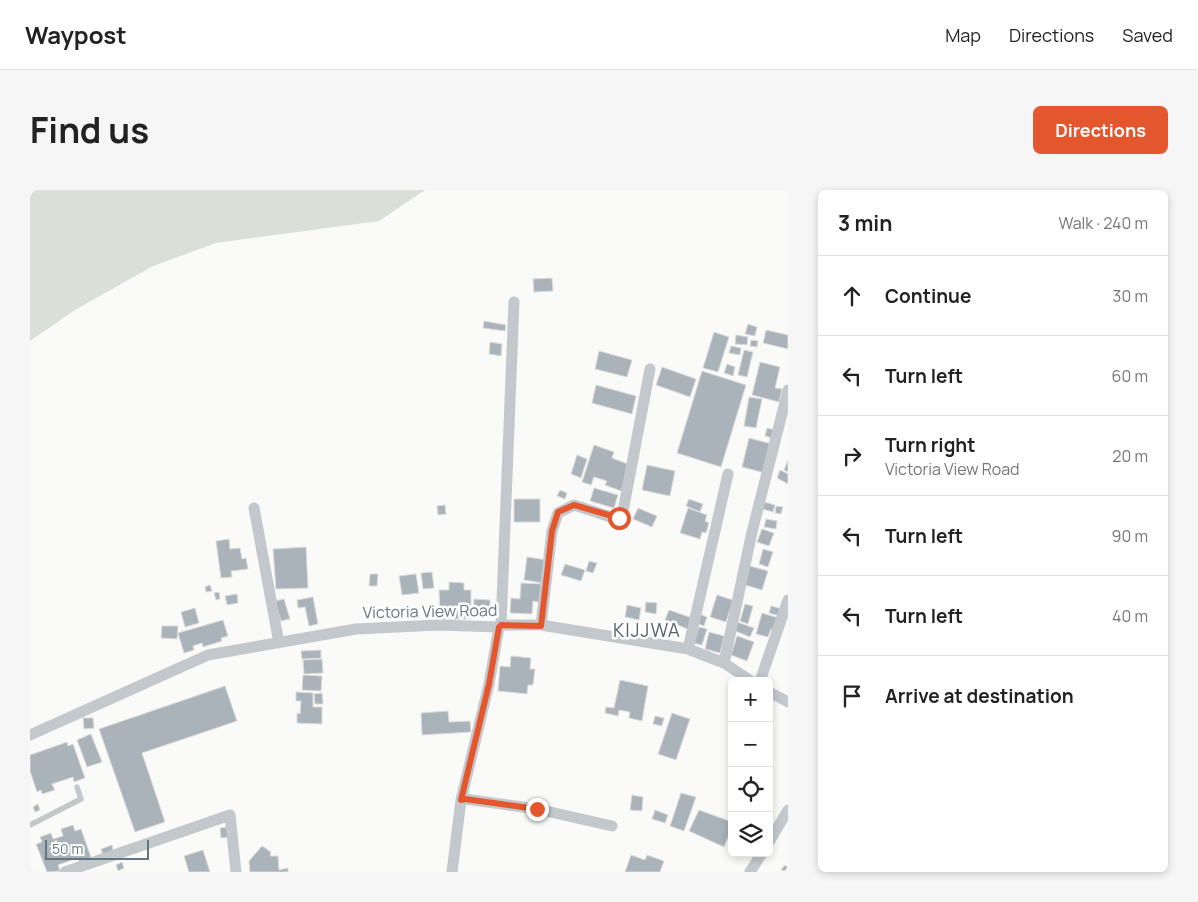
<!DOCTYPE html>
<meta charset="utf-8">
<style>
:root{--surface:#fff;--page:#f6f6f6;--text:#222;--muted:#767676;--line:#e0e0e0;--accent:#e4572e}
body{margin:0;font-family:Manrope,sans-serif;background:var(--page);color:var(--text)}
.controls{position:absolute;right:15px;bottom:15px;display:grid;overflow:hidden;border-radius:8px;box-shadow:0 2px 8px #0003}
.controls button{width:45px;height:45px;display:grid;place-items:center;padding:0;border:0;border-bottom:1px solid var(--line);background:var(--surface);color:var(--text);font:25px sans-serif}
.scale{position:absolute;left:15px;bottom:12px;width:104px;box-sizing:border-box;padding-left:5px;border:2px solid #657683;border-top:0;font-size:14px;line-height:18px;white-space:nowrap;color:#657683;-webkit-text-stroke:4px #fff;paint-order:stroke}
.stop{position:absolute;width:15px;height:15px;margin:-11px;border:4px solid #e4572e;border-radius:50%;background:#fff}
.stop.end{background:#e4572e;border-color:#fff;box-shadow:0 1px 5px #0008}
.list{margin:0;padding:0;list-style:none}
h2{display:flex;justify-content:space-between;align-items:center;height:65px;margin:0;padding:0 20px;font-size:21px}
h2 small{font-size:16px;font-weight:400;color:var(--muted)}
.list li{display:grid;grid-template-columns:32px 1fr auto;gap:15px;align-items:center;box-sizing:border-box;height:80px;padding:0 20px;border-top:1px solid var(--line)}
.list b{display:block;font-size:19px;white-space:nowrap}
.list p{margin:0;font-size:16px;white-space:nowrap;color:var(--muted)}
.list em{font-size:16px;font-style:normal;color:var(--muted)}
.icon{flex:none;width:28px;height:28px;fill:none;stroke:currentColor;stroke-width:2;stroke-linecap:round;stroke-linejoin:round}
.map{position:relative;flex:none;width:758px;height:682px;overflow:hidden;border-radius:8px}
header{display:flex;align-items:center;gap:30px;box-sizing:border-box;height:70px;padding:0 25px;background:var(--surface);border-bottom:1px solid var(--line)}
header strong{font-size:24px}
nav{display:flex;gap:28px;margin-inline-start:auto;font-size:18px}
.intro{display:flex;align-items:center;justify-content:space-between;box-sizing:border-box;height:120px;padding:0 30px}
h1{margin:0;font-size:35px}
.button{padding:12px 22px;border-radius:8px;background:var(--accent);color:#fff;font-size:18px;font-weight:700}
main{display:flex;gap:30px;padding:0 30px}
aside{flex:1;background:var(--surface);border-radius:8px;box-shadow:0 2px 8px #0003}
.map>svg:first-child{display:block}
</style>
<header>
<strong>Waypost</strong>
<nav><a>Map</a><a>Directions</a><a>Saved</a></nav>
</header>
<div class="intro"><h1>Find us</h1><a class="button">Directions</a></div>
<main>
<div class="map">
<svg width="758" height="682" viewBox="0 0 758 682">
<rect width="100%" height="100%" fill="#fafaf8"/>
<path fill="#dadfd7" d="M5,0h390l-46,31 -163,22 -63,23 -78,44 -45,31v-145z"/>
<path fill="#aab3b9" stroke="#dcdcda" d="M522,88l1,13 -19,1 -1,-13z
M454,131l22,4 -1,6 -22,-3z
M718,134l9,3 -2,9 -10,-2z
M736,140l22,5v14l-25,-6z
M684,142l15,5 -11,35 -15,-4z
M706,145l12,2 -1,8 -12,-1z
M721,150l7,1 -1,6 -7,-1z
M460,152l12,2 -1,12 -12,-2z
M701,156l10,2 -1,7 -11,-2z
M714,160l9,2 -6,25 -9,-2z
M569,161l33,9 -5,17 -32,-8z
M730,172l20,5 -5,21 7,1 -3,13 -27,-7z
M697,174l8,3 -2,9 -9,-3z
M632,177l34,12 -6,18 -34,-12z
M672,181l44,14 -25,82 -44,-14z
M566,195l40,11 -4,18 -40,-11z
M719,207l13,2 -6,29 -12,-2z
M737,238l7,2 -2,8 -7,-2z
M719,248l23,6 -7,29 -23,-6z
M564,255l20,7 -2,6 18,7 -9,26 -16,-6 2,-4 -13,-4 -3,8 -9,-3z
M547,265l10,4 -6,19 -10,-4z
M758,270v12l-4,-2z
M617,275l28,6 -5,25 -28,-6z
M750,280l8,4v10l-11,-6z
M564,298l24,7 -4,13 -24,-7z
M530,300l7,3 -2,6 -8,-3z
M484,309h26v23h-26z
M659,309l14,5 -3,8 -14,-6z
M734,312l11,3 -2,7 -11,-3z
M415,315l1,9 -8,1 -1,-9z
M746,316l7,1 -2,7 -6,-1z
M608,318l19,8 -5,11 -19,-8z
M658,318l19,7 -2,6 4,2 -3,10 -4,-1 -2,7 -20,-6z
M736,329l11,2 -1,8 -12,-2z
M732,339l12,4 -5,13 -12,-4z
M199,349l1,10 10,-1 2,11 4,-1 2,11 -17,2 1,6 -11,1 -5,-37z
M276,357l2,41 -32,1 -3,-40z
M733,359l10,3 -5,15 -9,-3z
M497,367l20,3 -3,23 -20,-3z
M559,371l8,2 -4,10 -7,-2z
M535,374l20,6 -4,11 -20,-6z
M720,376l18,5 -6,19 -17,-5z
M402,382l2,16 -11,1 -2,-16z
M340,384h8l-1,12h-8z
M386,384l3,19 -17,2 -3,-19z
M419,392l15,1v7h7v29h-31l-1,-29h10z
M491,393l21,1 -3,18 -6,-1 -1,13 -22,-1 1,-15 9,1z
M180,395l2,6 -6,1 -1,-5z
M189,402l1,7 -4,1 -2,-7z
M207,404l1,9 -11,2 -2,-9z
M687,405l16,5 -7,22 -16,-5z
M283,407l5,27 -9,2 -4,-19 -7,1 -1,-8z
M254,409l6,20 -9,2 -6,-20z
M444,409l16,1v15h-17z
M616,412l11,1 -1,11 -11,-2z
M715,414l8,2 -5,18 -8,-3z
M597,415l14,3 -2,12 -14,-3z
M741,416l15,4 -2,7 -15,-4z
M165,418l4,15 -14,4 -4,-15z
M639,420l23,8 -4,11 -23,-9z
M732,423l20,6 -4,12 -7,-2 -3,8 -12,-3z
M669,424l8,3 -3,9 -8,-3z
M193,430l5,16 -7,2 1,3 -19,6 -1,-4 -9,3 1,4 -10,3 -6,-20z
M707,432l17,6 -4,9 -17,-7z
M132,436h16l-1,13 -16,-1z
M669,437l8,2 -5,16 -8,-2z
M679,442l15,4 -4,17 -15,-4z
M707,446l17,6 -7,19 -16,-6z
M291,460v8l-19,1 -1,-8z
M481,466l20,2 -1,11h5l-2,16h-5l-1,9 -29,-3 2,-25 10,1z
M292,469l1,14 -19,1 -1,-14z
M273,485l19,1 -1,15 -19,-1z
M590,490l28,6 -6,35 -13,-3 1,-6 -11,-2 -1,6 -13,-3 1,-6 8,1z
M195,496l12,35 -95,32 23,69 -30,10 -36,-103z
M266,502l17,1v14h9v17l-25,-1v-10l3,1 1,-13h-5z
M292,503l1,11h-8l-1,-10z
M418,521l1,11 21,-1 1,11 -49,3 -1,-22z
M642,523l18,6 -14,41 -18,-6z
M625,526l9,2 -2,8 -9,-2z
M53,528h10l1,10 -10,1z
M61,544l11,28 -15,5 -10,-27z
M37,552l1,4 5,-2 12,34 -11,4 -1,-5 -21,7 3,6 -13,4 -1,-4 -4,2 -7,-21v-16z
M651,603l15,4 -12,34 -14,-5z
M602,605l11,2 -1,14 -12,-1z
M8,614l2,6 -5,2 -2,-5z
M625,620l13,5 -3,8 -13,-4z
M669,620l33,12v6l-8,19 -35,-16z
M43,635l2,6 6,-2 11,31 -12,4 -2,-6 -20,7 2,6 -13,1 -11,-28 6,-2 -2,-5 11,-4 2,6 10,-3 -2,-7z
M200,637l1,10 -10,1 -1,-10z
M82,655l2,9 -10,4 -3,-9z
M232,656l9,6 -1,4h8l1,14 9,-2v4h-38l-1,-11z
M173,660l7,22h-21l-5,-16z
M601,665l14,5 2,-5 17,6 -4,11h-35z
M92,672l2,6 -6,3 -2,-6z
M755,675l3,3v4l-7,-2z"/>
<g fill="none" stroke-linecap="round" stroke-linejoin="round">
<path stroke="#c3c8cc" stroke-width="5.5" d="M0,635l51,-26 -4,-12"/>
<path stroke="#c3c8cc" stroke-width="11" d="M224,318l25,135
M471,435l13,-323
M511,435l11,-94 6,-18 16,-8 40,13h5l4,-7 27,-142
M658,459l40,-175
M694,473l28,-131 36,-142
M730,491l28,-81
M739,502l19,10
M0,545l178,-80 148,-26 82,-4 61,2 2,-2h40l147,24 36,14 27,18
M431,610l4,-1 72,10 75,17
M739,652l19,-32
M35,682l165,-57 6,57
M422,682l9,-72 28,-116 10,-57
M720,682l12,-19"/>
</g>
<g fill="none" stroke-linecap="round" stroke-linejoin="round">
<path stroke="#e4572e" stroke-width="6" d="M507,619l-72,-10 -4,1 28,-116 10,-57 2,-2 40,1 11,-95 6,-19 16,-7 45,13"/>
</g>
<g text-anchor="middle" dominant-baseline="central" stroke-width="5" stroke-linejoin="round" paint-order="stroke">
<g font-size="16" fill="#657683" stroke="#fff">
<text transform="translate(400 421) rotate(-1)">Victoria View Road</text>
</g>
<g font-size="19" letter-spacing="1" fill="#57646e" stroke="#fff">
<text x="617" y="440">KIJJWA</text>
</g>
</g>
</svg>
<div class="controls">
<button>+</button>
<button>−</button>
<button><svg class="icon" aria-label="locate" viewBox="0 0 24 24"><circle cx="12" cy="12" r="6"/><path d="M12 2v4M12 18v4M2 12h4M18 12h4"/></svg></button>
<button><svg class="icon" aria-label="layers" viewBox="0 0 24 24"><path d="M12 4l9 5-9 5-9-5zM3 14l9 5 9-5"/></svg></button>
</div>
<div class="scale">50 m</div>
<div class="stop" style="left:589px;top:328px"></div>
<div class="stop end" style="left:507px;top:619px"></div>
</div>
<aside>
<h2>3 min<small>Walk · 240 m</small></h2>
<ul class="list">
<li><svg class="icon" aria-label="ahead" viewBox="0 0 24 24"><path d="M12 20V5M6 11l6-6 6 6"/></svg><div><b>Continue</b></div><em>30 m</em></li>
<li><svg class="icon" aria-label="left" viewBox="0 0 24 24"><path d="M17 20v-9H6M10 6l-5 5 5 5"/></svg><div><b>Turn left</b></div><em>60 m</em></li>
<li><svg class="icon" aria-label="right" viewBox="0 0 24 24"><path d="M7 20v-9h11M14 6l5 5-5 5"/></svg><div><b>Turn right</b><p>Victoria View Road</p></div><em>20 m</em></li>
<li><svg class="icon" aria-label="left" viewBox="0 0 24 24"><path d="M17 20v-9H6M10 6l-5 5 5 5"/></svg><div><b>Turn left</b></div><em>90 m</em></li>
<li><svg class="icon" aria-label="left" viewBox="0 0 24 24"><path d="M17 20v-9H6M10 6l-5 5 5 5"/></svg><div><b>Turn left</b></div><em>40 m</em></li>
<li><svg class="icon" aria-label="arrive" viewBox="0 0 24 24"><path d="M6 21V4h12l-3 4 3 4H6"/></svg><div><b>Arrive at destination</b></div></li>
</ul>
</aside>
</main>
